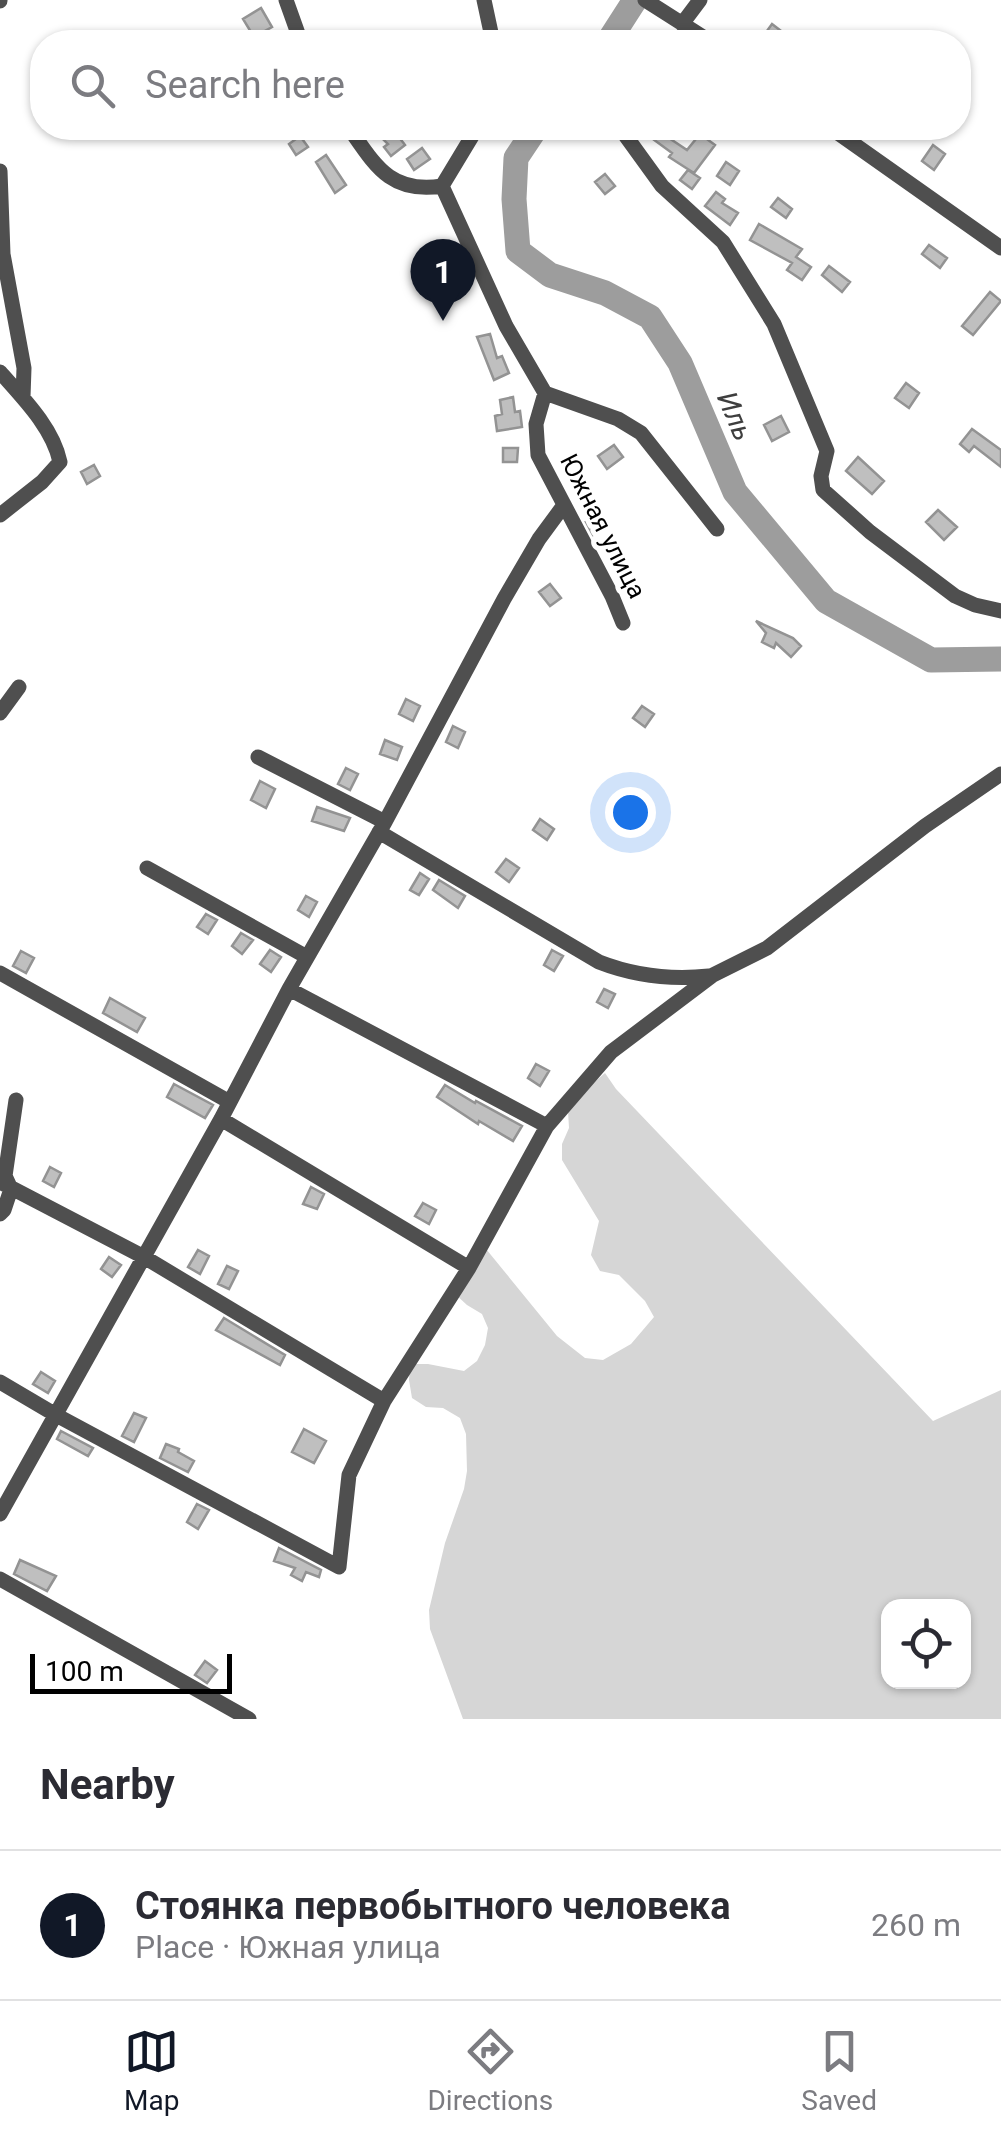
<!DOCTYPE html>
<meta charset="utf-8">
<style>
:root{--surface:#fff;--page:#f7f7f7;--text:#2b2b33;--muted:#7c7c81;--line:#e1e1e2;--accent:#111827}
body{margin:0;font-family:Roboto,sans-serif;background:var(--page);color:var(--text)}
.controls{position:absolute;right:30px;bottom:30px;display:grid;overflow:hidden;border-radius:20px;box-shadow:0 2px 8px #0004}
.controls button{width:90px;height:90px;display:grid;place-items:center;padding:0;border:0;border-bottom:2px solid var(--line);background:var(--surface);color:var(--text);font:50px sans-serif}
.scale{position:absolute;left:30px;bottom:25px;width:202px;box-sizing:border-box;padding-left:10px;border:5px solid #000;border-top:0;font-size:28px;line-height:35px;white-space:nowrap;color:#000;-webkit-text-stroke:8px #fff;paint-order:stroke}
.you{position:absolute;left:630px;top:812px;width:35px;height:35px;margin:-25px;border:8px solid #fff;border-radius:50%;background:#1a73e8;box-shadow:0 0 0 15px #1a73e833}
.badge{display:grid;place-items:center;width:65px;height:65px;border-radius:50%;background:var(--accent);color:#fff;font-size:32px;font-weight:700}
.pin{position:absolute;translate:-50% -82px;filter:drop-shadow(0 2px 5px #0008)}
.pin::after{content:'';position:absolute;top:52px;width:35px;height:30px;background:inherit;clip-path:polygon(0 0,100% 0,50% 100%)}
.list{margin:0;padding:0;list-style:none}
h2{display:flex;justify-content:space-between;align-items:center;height:130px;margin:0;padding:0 40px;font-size:42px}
h2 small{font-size:32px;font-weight:400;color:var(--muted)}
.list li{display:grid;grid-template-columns:65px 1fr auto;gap:30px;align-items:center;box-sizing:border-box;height:150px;padding:0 40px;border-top:2px solid var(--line)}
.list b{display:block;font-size:38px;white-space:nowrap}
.list p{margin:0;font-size:32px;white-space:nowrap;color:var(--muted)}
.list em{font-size:32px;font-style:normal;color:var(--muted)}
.icon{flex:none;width:55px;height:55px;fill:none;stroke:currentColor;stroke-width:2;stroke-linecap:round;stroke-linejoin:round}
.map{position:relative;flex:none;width:1001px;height:1719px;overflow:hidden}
.search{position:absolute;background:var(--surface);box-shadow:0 2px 8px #0004;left:30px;right:30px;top:30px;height:110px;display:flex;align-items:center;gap:25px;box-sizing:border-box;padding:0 35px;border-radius:40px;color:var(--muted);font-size:38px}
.sheet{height:280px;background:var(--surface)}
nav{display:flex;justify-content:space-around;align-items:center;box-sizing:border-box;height:140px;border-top:2px solid var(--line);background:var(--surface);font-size:28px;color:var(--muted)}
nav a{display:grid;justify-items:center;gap:5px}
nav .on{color:var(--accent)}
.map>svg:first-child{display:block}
</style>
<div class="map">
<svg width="1001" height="1719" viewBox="0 0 1001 1719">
<rect width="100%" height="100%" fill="#fff"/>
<path fill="#d6d6d6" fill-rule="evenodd" d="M605,1073l11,16 317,332 68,-31v329h-538l-33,-90 -1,-19 16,-67 19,-54 3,-18 -1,-37 -6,-16 -17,-10 -17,-1 -14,-9 -3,-18 1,-16h18l36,7 13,-10 8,-16 3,-17 -6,-14 -15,-9 -13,-12 14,-39 14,-10 75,92 28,22 18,2 28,-16 23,-27 -9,-16 -26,-26 -19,-4 -9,-16 8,-34 -37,-61v-16l7,-16 -1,-17 23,-26zM888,1606h76v76h-76z"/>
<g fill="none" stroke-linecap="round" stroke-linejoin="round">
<path stroke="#9d9d9d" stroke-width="25" d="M608,42l27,-42
M536,128l-20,30 -2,41 4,52 32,24 55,18 45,24 30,46 55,129 91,109 105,59 70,-1"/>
</g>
<path fill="#bfbfbf" stroke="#939393" stroke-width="2.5" d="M261,8l11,19 -18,10 -11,-18z
M772,24l13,10 -6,8h-20z
M372,128h20l13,17 -14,11 -7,-9 4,-3z
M644,128h9l7,4 3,-4h5l6,4 -5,6 18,12 13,-16 15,11 -21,28 -25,-16 3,-4 -30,-22z
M300,136l8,11 -12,8 -7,-11z
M933,145l12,9 -11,16 -12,-9z
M422,148l8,11 -16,11 -7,-11z
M326,155l20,30 -11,8 -19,-31z
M726,162l13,9 -9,14 -13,-9z
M688,170l12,8 -8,11 -12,-9z
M605,174l10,12 -10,8 -10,-12z
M716,192l9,7 -3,4 16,10 -8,12 -25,-19z
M778,198l14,11 -6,9 -15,-11z
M759,224l43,25 -6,8 15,10 -9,13 -15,-10 5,-7 -42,-23z
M929,245l18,13 -7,10 -18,-14z
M829,266l21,16 -8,10 -20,-17z
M990,292l11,9 -28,34 -11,-9z
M490,334l7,24 5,-2 7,17 -15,7 -17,-43z
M906,383l13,10 -10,15 -14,-10z
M513,397l2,15 5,-1 2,16 -25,4 -2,-15 7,-2 -2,-14z
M781,416l8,16 -17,9 -8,-16z
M972,429l29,21v17l-27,-21 -5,6 -9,-8z
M614,445l9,12 -16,12 -9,-13z
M503,448h15l-1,14h-14z
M858,457l26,24 -12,13 -26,-23z
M94,465l6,11 -13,8 -6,-12z
M938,510l19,17 -13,13 -18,-18z
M599,518l5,13 -11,4 -7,-13z
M550,584l11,14 -11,8 -11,-14z
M756,621l37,17 8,8 -10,11 -15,-14 -2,5 -12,-6 4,-9z
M406,699l14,7 -7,15 -14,-7z
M642,706l12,8 -9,13 -12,-9z
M453,726l12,6 -7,16 -12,-6z
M385,740l17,7 -5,13 -17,-6z
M346,768l12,6 -8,16 -12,-6z
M260,781l15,8 -9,19 -15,-8z
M317,807l33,11 -6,13 -32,-10z
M540,819l14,10 -7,11 -14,-10z
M506,859l13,9 -10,14 -13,-10z
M420,873l9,6 -10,16 -9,-5z
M439,880l26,16 -7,12 -25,-18z
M306,896l11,6 -8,15 -11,-7z
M206,914l11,6 -9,14 -11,-7z
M241,933l12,7 -11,14 -10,-8z
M270,950l11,7 -10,15 -11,-8z
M552,950l11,6 -9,15 -10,-6z
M21,951l13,7 -8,15 -13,-7z
M604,989l11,5 -7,14 -11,-6z
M110,998l35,20 -8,14 -34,-19z
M536,1064l13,7 -9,15 -12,-8z
M174,1084l39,21 -8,13 -38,-21z
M445,1085l30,18 1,-2 46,25 -9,15 -34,-20 -1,3 -41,-27z
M50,1167l11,6 -7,14 -11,-6z
M311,1187l13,7 -7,15 -14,-5z
M423,1203l13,7 -7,14 -14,-8z
M198,1250l11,6 -9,18 -12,-7z
M109,1257l12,8 -9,12 -11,-8z
M227,1266l11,5 -9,18 -11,-5z
M224,1318l61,37 -5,10 -64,-35z
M41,1372l14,9 -7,12 -15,-9z
M134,1413l12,5 -12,24 -12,-6z
M304,1429l22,12 -12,22 -22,-11z
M61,1431l32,17 -5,8 -31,-17z
M166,1444l13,5 -1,3 16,9 -6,11 -28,-14z
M197,1504l12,6 -11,19 -11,-7z
M279,1548l42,22 -2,7 -13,-5 -4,9 -11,-6 4,-7 -21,-7z
M20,1560l36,16 -9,15 -33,-17z
M205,1661l12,9 -10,13 -12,-8z"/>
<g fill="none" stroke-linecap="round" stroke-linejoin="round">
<path stroke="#4f4f4f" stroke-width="15" d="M286,0l15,42
M484,0l9,42
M645,0l66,42
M0,1v-1
M682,24l18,-24
M349,128c26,37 41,66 93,58
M620,128l42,58 61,56 51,82 53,127 -6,25 2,14 47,42 85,64 20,9 26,6
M831,128l170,120
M0,171l3,83 21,114 -1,29
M442,186l64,140 39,67 73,26 23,14 76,96
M442,186l35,-58
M0,372c23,26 53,56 60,90l-18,20 -42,33
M545,393l-9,31 2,31 74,141 11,27
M0,713l19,-26
M258,757l127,65
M379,832l220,130c36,14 72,18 110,14
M147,868l160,89
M0,973l228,128
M289,989l258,137
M221,1119l248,149
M0,1182l144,75 240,144
M0,1214l4,-4 7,-21 -6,-13 11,-76
M0,1382l56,33 283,152 10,-92 35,-74 85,-133 78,-142 64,-74 102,-77 54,-27 158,-122 76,-52
M0,1514l221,-395 68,-130 96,-167 119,-223 35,-60 25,-34
M0,1579l249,140"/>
</g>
<g text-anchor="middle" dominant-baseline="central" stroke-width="10" stroke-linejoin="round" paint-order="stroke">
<g font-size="25" fill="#000" stroke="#fff">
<text transform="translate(603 526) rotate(63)">Южная улица</text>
</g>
<g font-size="28" font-style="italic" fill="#3e3e3e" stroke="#fff">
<text transform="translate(735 416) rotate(67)">Иль</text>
</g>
</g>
</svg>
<div class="controls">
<button><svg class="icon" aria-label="locate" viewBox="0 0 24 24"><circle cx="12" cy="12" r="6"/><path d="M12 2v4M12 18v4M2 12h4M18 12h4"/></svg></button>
</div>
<div class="scale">100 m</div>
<div class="you"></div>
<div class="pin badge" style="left:443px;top:321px">1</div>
<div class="search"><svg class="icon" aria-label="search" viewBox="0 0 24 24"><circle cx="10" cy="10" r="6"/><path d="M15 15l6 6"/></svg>Search here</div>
</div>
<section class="sheet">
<h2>Nearby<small></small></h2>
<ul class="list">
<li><span class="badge">1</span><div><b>Стоянка первобытного человека</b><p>Place · Южная улица</p></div><em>260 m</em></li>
</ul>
</section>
<nav>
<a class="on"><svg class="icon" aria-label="map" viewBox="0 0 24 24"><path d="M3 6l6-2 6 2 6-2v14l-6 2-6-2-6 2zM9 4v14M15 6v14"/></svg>Map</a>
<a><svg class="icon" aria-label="directions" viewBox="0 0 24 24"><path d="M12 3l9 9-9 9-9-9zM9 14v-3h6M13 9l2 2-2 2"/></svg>Directions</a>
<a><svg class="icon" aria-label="saved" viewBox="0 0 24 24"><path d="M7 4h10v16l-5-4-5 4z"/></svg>Saved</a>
</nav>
